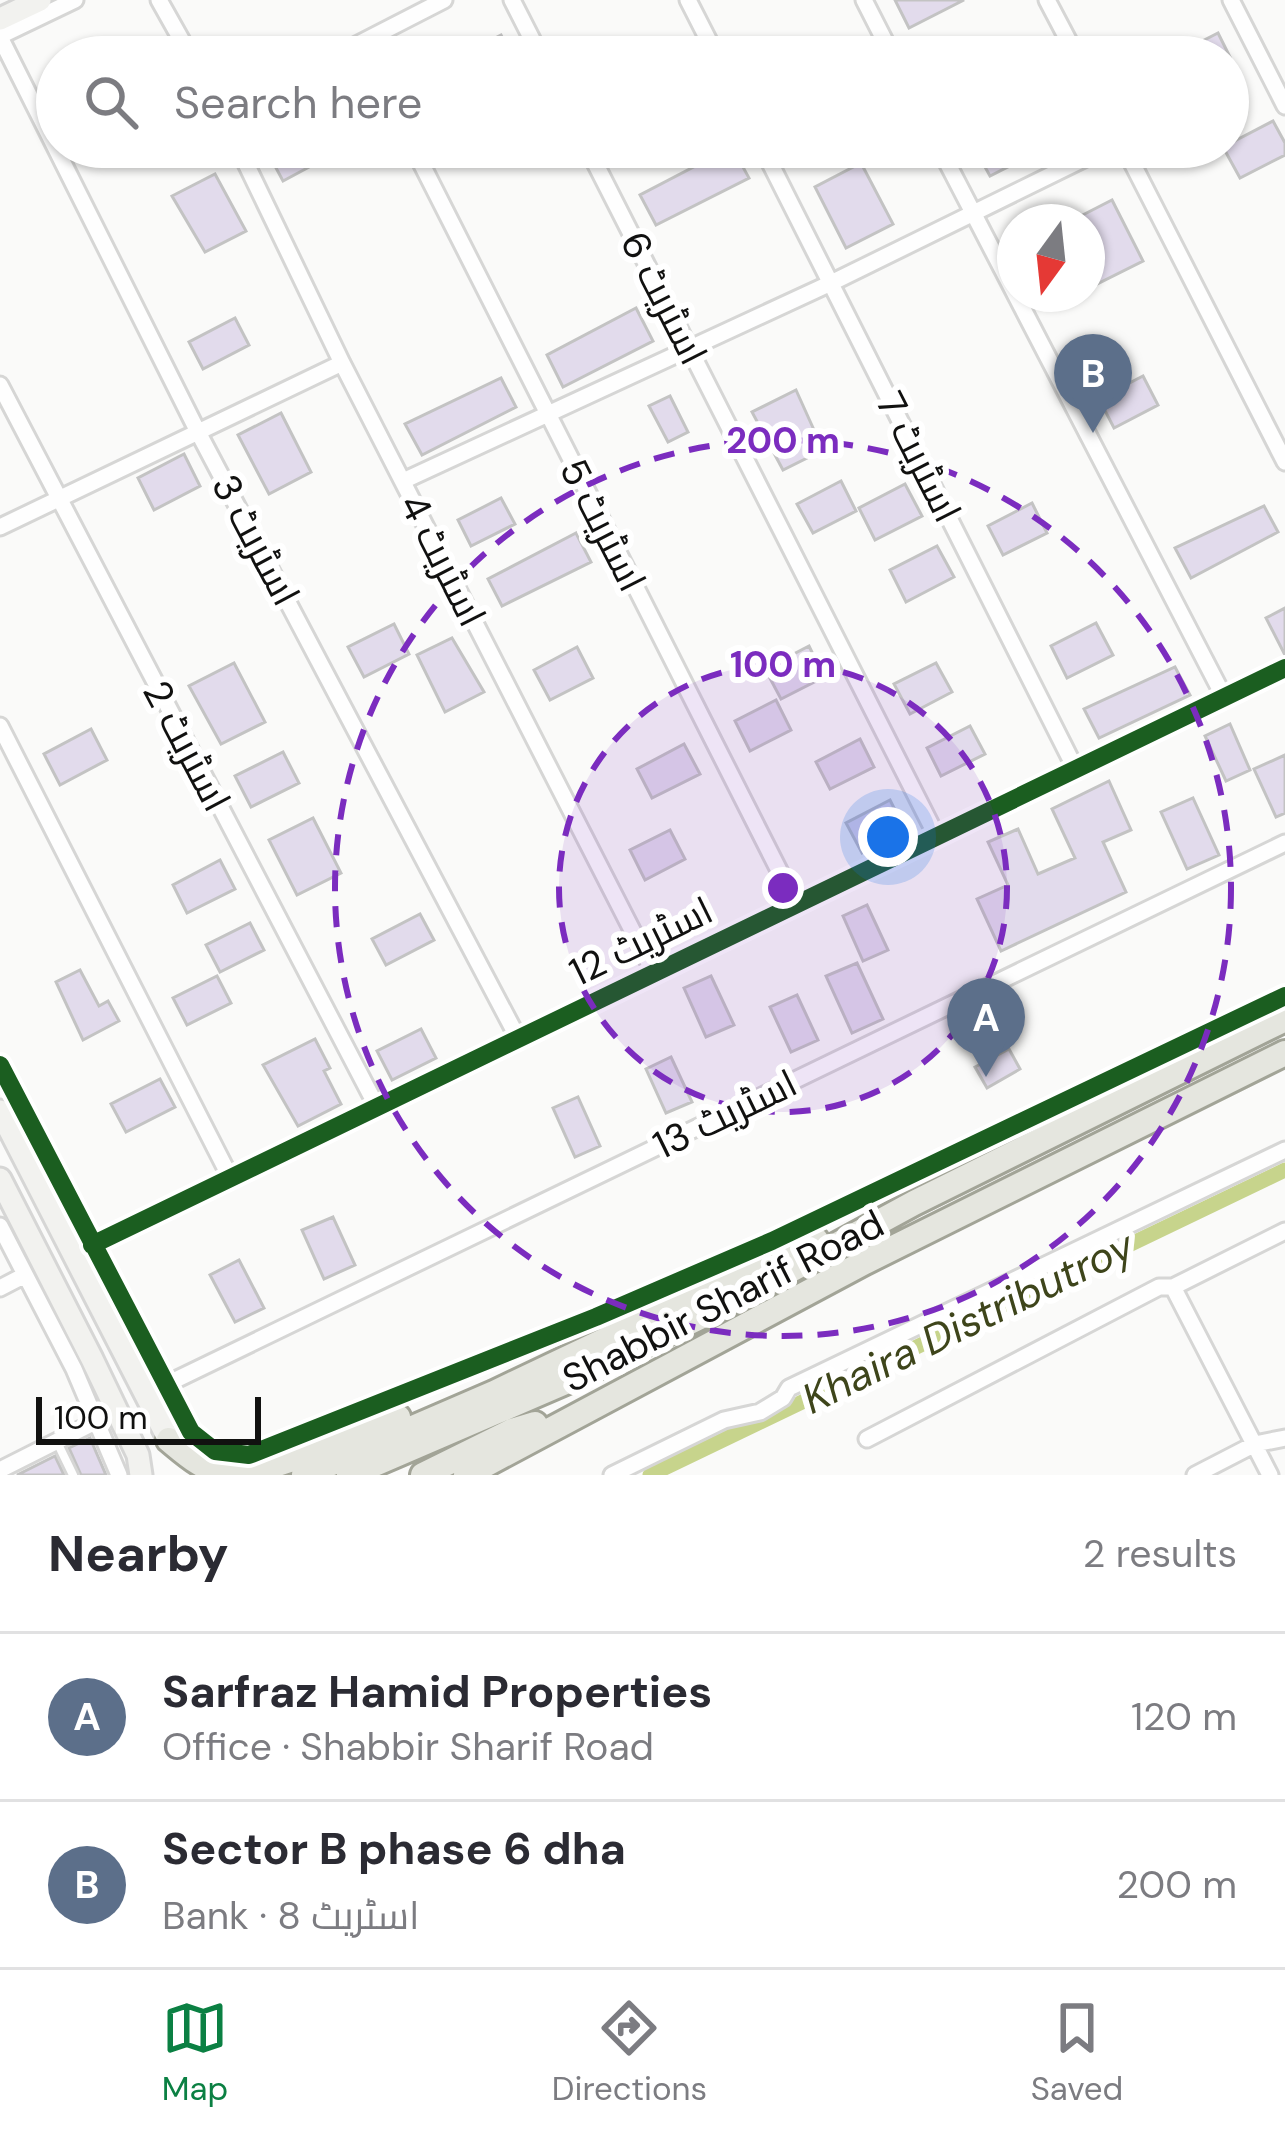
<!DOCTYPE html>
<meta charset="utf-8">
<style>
:root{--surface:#fff;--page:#f2f2f3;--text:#2b2b33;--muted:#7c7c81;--line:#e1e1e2;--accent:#0b8043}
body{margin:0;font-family:"DM Sans",Cairo,sans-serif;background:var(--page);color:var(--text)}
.compass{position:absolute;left:997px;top:204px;width:108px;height:108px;border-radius:50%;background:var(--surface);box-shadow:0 3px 9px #0004;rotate:195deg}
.scale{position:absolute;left:36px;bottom:30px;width:225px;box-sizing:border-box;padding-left:12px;border:6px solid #111110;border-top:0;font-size:33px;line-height:42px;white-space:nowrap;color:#111110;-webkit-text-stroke:9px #fff;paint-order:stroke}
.you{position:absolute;left:888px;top:837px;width:42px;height:42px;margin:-30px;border:9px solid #fff;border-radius:50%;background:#1a73e8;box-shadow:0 0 0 18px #1a73e833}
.badge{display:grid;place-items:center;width:78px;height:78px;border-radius:50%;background:var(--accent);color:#fff;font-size:39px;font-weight:700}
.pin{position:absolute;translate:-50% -99px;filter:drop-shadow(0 3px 6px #0008)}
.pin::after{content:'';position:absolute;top:63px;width:42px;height:36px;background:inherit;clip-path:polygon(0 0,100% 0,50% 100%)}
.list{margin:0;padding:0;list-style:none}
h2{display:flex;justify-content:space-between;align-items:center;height:156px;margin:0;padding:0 48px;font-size:51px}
h2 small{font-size:39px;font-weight:400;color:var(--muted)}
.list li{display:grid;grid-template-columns:78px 1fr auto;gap:36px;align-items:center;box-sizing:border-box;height:168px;padding:0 48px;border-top:3px solid var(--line)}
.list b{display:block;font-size:45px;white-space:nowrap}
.list p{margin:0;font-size:39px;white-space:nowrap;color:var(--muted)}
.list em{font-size:39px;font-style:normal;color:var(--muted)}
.icon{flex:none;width:66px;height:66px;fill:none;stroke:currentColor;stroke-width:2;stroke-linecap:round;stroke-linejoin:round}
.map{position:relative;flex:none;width:1285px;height:1475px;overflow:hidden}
.search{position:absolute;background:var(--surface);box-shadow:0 3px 9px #0004;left:36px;right:36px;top:36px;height:132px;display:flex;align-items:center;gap:30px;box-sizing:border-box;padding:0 42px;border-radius:66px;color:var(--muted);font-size:45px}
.sheet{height:492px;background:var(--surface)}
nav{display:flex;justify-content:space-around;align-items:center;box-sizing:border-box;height:168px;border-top:3px solid var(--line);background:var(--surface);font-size:33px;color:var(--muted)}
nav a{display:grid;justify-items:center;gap:6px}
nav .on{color:var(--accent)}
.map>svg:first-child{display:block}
</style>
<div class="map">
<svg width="1285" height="1475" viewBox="0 0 1285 1475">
<rect width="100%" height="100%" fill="#fafaf9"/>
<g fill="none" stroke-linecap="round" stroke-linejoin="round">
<path stroke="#c7d48c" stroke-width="15" d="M650,1475l635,-305"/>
</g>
<path fill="#e2dbec" stroke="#c3c3c3" stroke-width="3" d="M895,0h69l-55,28z
M1218,33l12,24h-59z
M501,35l11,22h-54z
M1273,121l12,22v12l-45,23 -17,-31z
M274,147h46l6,11 -43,23 -16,-30z
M732,147l17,31 -93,47 -16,-30z
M974,147h73l-57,29z
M861,163l32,61 -47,24 -31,-61z
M215,174l31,57 -41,21 -33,-56z
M1112,200l31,61 -56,28v-67h-18z
M636,308l17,33 -90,46 -16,-32z
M235,318l14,27 -46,24 -14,-27z
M1143,376l15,29 -44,23 -15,-29z
M501,378l15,29 -94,48 -17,-31z
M796,390l27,60 -40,20 -31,-58z
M670,396l18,36 -20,10 -19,-36z
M281,413l30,59 -42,22 -31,-59z
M184,454l16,32 -46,24 -16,-32z
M841,481l15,30 -43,22 -16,-29z
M905,484l17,32 -47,24 -16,-32z
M501,498l14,26 -44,22 -13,-26z
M1032,503l15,30 -44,22 -15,-29z
M1264,506l14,26 -87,46 -16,-30z
M576,533l15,29 -89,44 -14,-27z
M937,546l17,31 -48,25 -16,-32z
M1285,608v47l-19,-37z
M1096,623l17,32 -46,23 -16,-32z
M394,624l15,30 -45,23 -16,-30z
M452,638l32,54 -39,20 -28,-57z
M809,646l15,31 -43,22 -16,-30z
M577,647l16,31 -43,22 -16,-30z
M234,663l31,59 -44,22 -32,-58z
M936,663l16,29 -42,22 -16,-30z
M1175,667l15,28 -91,43 -15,-29z
M776,700l15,30 -41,21 -15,-30z
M1230,724l20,46 -24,11 -21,-45z
M970,726l15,28 -44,22 -14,-28z
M91,729l16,31 -47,25 -16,-31z
M860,739l14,28 -44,22 -14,-27z
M684,744l16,30 -48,24 -15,-29z
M283,752l16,31 -48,24 -16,-31z
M1285,755v58l-9,4 -22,-48z
M1109,781l22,49 -28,12 23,50 -125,59 -24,-52 31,-14 -20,-43 30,-13 20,45 37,-16 -23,-49z
M1193,798l26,57 -32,14 -26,-57z
M890,800l15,30 -43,23 -16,-30z
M313,818l28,55 -44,22 -28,-55z
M670,830l15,29 -40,21 -15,-30z
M220,860l15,29 -48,24 -14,-28z
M867,905l21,45 -25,11 -20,-45z
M420,914l14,26 -48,25 -14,-26z
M250,923l14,27 -44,22 -14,-27z
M857,963l26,56 -31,14 -26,-57z
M80,970l19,36 9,-5 11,20 -36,19 -27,-58z
M217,976l14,27 -44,22 -14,-27z
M711,976l23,49 -28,12 -22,-49z
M797,995l21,45 -27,12 -21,-45z
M421,1029l15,29 -44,22 -15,-29z
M315,1039l15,29 -6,3 17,33 -43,22 -35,-61z
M1009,1049l11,20 -33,19 -12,-21z
M671,1057l21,45 -26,11 -20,-44z
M160,1079l15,28 -49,25 -15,-28z
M578,1097l22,49 -25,11 -22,-49z
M333,1217l22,48 -31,14 -22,-49z
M239,1260l25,48 -29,14 -25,-47z
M90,1438l16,37h-25l-12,-27z
M55,1456l9,19h-47z"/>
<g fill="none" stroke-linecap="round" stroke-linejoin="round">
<defs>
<path id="service" d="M58,1444l15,31"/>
<path id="minor" d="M159,0l32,57
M512,0l29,57
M688,0l29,57
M864,0l29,57
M1047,0l30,57
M1231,0l54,106
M0,36l75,-36
M0,37l198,395 321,608
M333,57l111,-57
M238,147l104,216 311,608
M413,147l382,755
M587,147l349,688
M762,147l313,621
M939,147l285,550
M1124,147l161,315
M0,385l377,722
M403,481l428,-198 277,-136
M0,527l342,-164
M0,726l230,451
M0,1065l191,367 24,19 34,4 347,-138 176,-76 513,-245
M0,1226l74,143 45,106
M92,1245l1193,-577
M1173,1287l112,-56
M0,1288l25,-13
M165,1385l1120,-542
M867,1439l292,-152h14l97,188
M0,1470l97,-49
M612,1475l112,-55 36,-8 23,-14 6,-10 496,-238
M1195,1475l60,-31 30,-6"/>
<path id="secondary" d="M0,19l40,-19
M0,1111l169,329
M0,1179l92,180 46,96 3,20"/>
<path id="primary" d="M169,1440c17,14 34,30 57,33 43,2 129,-39 172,-56
M304,1475l190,-82 322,-153
M349,1475l228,-98 166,-81 171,-93 371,-184
M423,1475l89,-44 23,-7
M466,1475l399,-213 420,-209"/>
</defs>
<use href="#service" stroke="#d6d6d5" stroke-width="14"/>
<use href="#minor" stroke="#d6d6d5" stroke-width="21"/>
<use href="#secondary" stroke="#d6d6d5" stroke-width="27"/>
<use href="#primary" stroke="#a2a497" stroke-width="30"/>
<use href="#service" stroke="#fefefe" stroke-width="8"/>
<use href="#minor" stroke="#fefefe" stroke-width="15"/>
<use href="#secondary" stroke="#f2f2ef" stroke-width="21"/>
<use href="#primary" stroke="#e5e6df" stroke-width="24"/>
<defs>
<path id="cycleway" d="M0,1065l191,367 24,19 34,4 347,-138 176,-76 513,-245
M92,1245l1193,-577"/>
</defs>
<use href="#cycleway" stroke="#fff" stroke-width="26"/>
<use href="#cycleway" stroke="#1b5e20" stroke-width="18"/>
</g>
<circle cx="783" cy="888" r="224" fill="#7b2cbf" fill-opacity=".12"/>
<g fill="none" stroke="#7b2cbf" stroke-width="6" stroke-dasharray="21 15">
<circle cx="783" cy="888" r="224"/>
<circle cx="783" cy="888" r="448"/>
</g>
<g text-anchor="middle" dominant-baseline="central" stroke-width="12" stroke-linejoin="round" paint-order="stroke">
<g font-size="39" fill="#111110" stroke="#fff">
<text transform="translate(664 298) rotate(63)">اسٹریٹ 6</text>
<text transform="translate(919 457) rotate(63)">اسٹریٹ 7</text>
<text transform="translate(603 525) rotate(63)">اسٹریٹ 5</text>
<text transform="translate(256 540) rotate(62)">اسٹریٹ 3</text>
<text transform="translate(443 560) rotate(63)">اسٹریٹ 4</text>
<text transform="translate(187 746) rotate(62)">اسٹریٹ 2</text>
<text transform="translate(641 941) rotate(-26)">اسٹریٹ 12</text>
<text transform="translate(725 1114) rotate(-26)">اسٹریٹ 13</text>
<text transform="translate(723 1301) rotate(-27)">Shabbir Sharif Road</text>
</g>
<g font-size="42" font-style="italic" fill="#3e451b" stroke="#fff">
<text transform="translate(968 1322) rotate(-26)">Khaira Distributroy</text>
</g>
</g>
<circle cx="783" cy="888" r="18" fill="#7b2cbf" stroke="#fff" stroke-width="6"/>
<g font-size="36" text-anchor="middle" font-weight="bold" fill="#7b2cbf" stroke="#fff" stroke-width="12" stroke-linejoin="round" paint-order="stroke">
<text x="783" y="453">200 m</text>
<text x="783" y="677">100 m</text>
</g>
</svg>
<svg class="compass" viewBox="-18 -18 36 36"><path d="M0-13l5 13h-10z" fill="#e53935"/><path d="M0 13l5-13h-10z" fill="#7c7c81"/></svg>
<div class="scale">100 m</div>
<div class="you"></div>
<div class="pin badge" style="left:986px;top:1077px;background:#5c6f8a">A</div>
<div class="pin badge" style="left:1093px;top:433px;background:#5c6f8a">B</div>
<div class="search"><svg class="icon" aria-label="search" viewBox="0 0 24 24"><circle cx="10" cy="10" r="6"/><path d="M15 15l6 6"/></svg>Search here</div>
</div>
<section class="sheet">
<h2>Nearby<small>2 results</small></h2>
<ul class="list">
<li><span class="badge" style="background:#5c6f8a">A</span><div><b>Sarfraz Hamid Properties</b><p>Office · Shabbir Sharif Road</p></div><em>120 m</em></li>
<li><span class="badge" style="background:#5c6f8a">B</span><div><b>Sector B phase 6 dha</b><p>Bank · اسٹریٹ 8</p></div><em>200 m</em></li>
</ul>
</section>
<nav>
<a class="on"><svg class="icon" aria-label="map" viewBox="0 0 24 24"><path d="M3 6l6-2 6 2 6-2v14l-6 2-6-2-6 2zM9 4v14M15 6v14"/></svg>Map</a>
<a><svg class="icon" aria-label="directions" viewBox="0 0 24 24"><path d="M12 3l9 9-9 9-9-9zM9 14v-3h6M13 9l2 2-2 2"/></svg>Directions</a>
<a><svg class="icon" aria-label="saved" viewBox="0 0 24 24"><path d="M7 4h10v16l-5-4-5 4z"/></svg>Saved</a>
</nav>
